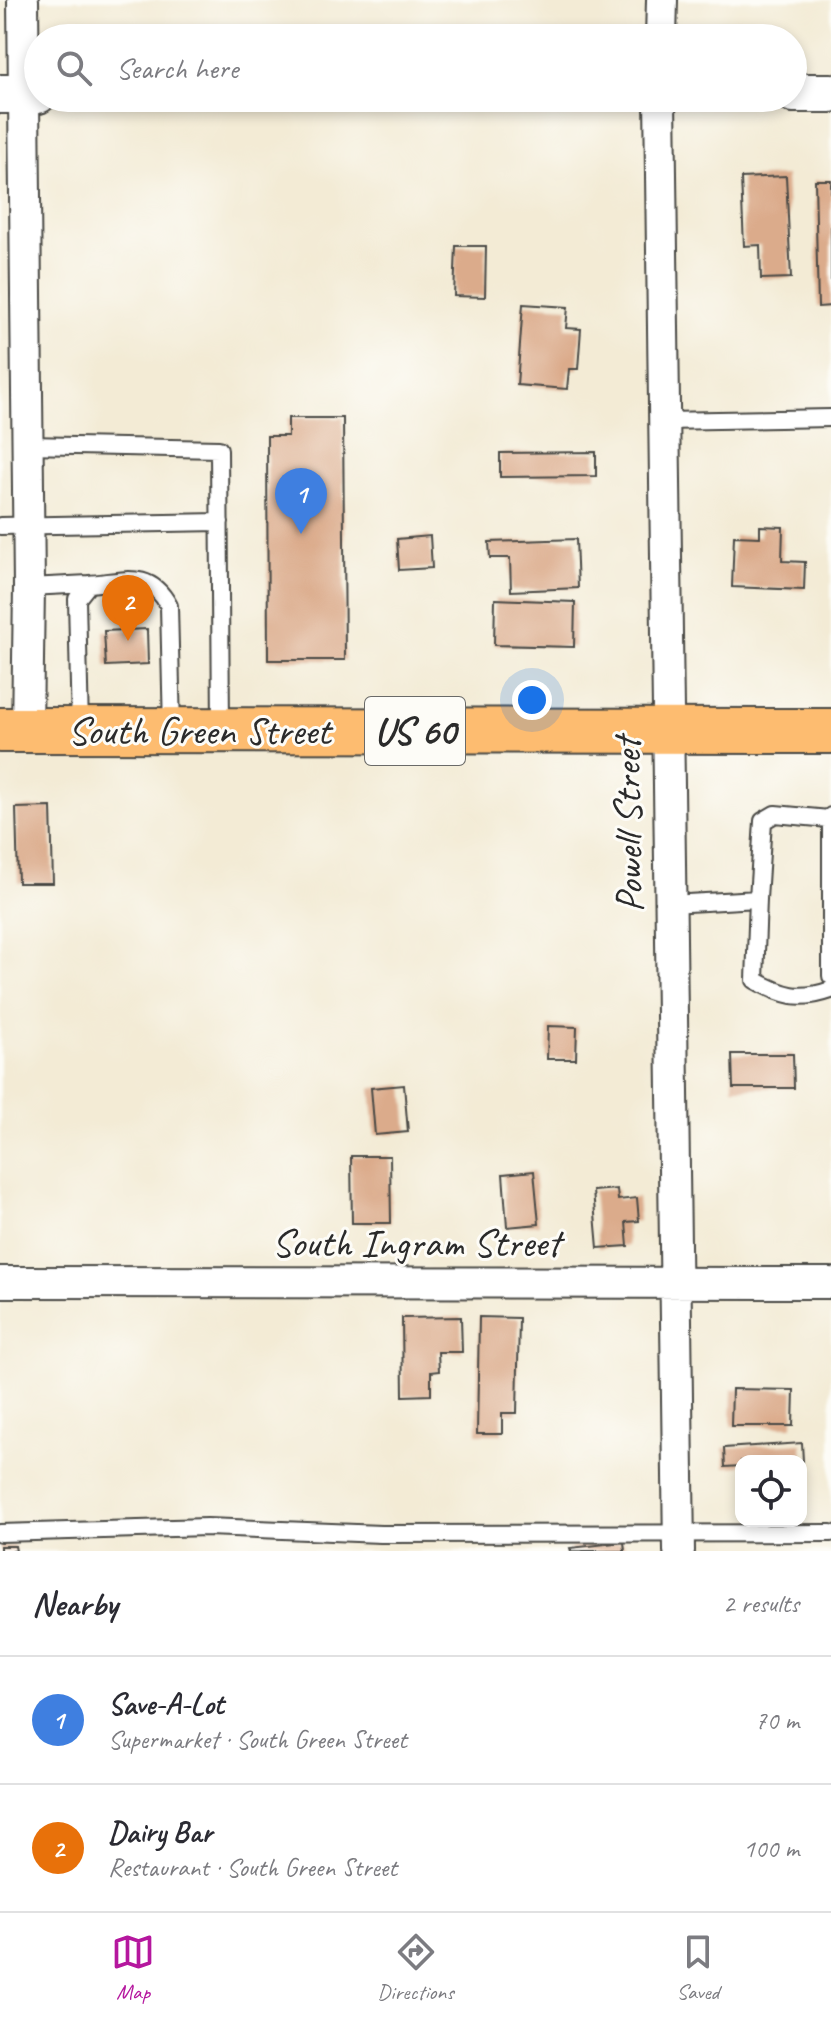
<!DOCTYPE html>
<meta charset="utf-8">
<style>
:root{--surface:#fff;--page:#f2f2f3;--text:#2b2b33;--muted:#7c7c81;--line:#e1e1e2;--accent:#b5179e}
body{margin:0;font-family:Caveat,sans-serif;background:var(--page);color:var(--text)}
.controls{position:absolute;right:24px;bottom:24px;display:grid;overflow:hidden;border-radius:16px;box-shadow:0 4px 12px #0003}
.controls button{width:72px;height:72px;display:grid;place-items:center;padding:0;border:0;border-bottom:2px solid var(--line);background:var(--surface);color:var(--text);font:40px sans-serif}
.you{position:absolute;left:532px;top:700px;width:28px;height:28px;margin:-20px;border:6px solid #fff;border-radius:50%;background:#1a73e8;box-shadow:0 0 0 12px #1a73e833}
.badge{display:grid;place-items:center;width:52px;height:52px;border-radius:50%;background:var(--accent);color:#fff;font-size:26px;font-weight:700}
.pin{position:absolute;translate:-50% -66px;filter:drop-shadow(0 2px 4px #0008)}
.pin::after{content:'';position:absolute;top:42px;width:28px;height:24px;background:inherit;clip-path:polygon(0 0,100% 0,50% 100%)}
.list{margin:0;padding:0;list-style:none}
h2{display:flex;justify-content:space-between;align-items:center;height:104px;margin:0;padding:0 32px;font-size:34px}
h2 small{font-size:26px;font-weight:400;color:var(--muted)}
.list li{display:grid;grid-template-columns:52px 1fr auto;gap:24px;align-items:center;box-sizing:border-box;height:128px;padding:0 32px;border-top:2px solid var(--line)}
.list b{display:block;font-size:30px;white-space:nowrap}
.list p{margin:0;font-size:26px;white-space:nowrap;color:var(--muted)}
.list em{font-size:26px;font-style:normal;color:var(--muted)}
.icon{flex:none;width:44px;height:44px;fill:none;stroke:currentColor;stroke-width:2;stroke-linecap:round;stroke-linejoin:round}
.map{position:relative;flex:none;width:831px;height:1551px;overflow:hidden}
.search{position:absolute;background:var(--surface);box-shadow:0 4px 12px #0003;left:24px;right:24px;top:24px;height:88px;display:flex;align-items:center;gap:20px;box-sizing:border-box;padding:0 28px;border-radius:44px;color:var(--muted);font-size:30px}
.sheet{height:360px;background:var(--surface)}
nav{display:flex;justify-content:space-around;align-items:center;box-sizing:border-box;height:112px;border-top:2px solid var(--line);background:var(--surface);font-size:22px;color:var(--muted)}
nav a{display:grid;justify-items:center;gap:4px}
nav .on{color:var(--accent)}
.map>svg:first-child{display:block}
</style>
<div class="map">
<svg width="831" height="1551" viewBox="0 0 831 1551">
<rect width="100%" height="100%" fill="#fdfcf7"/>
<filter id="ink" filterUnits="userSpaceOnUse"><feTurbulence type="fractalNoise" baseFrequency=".0125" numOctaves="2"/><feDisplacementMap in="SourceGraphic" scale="16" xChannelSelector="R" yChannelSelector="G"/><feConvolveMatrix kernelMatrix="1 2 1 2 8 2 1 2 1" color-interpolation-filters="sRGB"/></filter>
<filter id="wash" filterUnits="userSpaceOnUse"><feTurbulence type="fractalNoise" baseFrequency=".006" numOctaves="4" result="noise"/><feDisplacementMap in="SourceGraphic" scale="32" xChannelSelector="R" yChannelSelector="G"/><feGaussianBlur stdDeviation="1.8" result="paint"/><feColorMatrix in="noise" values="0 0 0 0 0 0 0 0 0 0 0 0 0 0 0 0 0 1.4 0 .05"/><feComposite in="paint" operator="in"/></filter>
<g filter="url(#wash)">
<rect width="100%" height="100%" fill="#f3ebd5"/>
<g id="blocks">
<path fill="#dbab8b" d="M786,176l5,102 -30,1 -1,-34 -16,1 -3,-68z
M815,180h16v126l-13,1z
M456,246h30l-1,51 -31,-1z
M523,304l45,3 -2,21 15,1 -3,40h-9l-2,20 -50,-4z
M288,418h55l2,242h-77l-1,-224h21z
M596,452v24l-96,1v-24z
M760,526l23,1 -1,34 23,1 -1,28 -72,-3 2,-51 26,1z
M430,536l2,32 -33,2 -2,-31z
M576,539l2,49 -67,3 -1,-33h-20l-1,-16z
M495,599l80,3 -1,45 -80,-2z
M147,629l1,35 -42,2 -2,-35z
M51,807l2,76h-35l-2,-75z
M548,1026l29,1 -1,32h-29z
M732,1054h61l1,34h-61z
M404,1085l4,47 -33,3 -4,-47z
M351,1156h39l1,67h-39z
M534,1171l5,53 -32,3 -4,-53z
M617,1189l1,11 19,-2 2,23 -13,1 2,24 -30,2 -5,-57z
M461,1317l1,35h-24l1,19 -8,1v23l-28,1 -1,-78z
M479,1317l40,1 -2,95h-15v21h-25z
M732,1389l62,1 -1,36h-62z
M802,1443l1,18h-62v5l-16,1 -1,-19z
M624,1542l1,9h-54l-1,-3z
M0,1546h15l1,5h-16z"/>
</g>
</g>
<g filter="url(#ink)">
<use href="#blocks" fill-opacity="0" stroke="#494844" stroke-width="2"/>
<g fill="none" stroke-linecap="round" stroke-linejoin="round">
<defs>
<path id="service" d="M664,421l167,-3
M27,445l192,4 2,280
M0,526l220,-4
M29,587l60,-3
M80,729l-3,-130 12,-15c36,-3 61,-14 80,22l3,123
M831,816v160
M758,899l5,-78 12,-7 54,5
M670,904l88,-5 -3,81c28,16 45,21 76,10
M0,1533l207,-6 174,7 450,-1"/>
<path id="minor" d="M23,0l6,587 -2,144
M661,38l1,-38
M660,98l19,1453
M0,1282l831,1"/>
<path id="tertiary" d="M793,93h38
M0,94h38"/>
<path id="primary" d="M0,730l831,1"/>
</defs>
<use href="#service" stroke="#494844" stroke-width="20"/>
<use href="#minor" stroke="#494844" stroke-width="34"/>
<use href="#tertiary" stroke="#494844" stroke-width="42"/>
<use href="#primary" stroke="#494844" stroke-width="48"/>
<use href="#service" stroke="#fff" stroke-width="16"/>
<use href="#minor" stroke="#fff" stroke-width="30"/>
<use href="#tertiary" stroke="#fff" stroke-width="38"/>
<use href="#primary" stroke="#fdbc6f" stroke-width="44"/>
</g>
</g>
<g text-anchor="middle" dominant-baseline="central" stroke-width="6" stroke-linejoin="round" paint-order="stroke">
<rect fill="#fdfcf7" stroke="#6a6a68" stroke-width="2" x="365" y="697" width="100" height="68" rx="6"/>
<g font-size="38" font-weight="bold" fill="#2b2b2b">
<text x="415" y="731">US 60</text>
</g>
<g font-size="40" fill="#2b2b2b" stroke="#fdfcf7">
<text x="199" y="731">South Green Street</text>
<text transform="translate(628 825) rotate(-91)">Powell Street</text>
<text x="416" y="1243">South Ingram Street</text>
</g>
</g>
</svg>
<div class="controls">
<button><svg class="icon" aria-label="locate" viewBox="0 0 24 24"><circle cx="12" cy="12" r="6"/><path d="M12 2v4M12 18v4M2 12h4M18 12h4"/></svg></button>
</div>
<div class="you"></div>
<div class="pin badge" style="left:301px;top:534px;background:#3f7fe0">1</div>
<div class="pin badge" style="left:128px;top:641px;background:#e8710a">2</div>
<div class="search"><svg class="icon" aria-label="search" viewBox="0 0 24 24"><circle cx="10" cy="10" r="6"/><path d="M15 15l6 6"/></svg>Search here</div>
</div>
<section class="sheet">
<h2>Nearby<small>2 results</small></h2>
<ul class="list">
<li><span class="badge" style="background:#3f7fe0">1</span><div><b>Save-A-Lot</b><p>Supermarket · South Green Street</p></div><em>70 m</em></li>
<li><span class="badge" style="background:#e8710a">2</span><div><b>Dairy Bar</b><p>Restaurant · South Green Street</p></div><em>100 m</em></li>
</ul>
</section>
<nav>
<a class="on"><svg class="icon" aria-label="map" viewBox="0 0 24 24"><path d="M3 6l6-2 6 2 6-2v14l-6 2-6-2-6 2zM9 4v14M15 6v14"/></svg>Map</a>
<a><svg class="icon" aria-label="directions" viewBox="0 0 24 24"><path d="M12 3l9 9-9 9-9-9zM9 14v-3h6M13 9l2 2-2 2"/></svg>Directions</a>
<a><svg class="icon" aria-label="saved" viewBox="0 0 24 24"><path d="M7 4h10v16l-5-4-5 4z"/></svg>Saved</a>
</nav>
